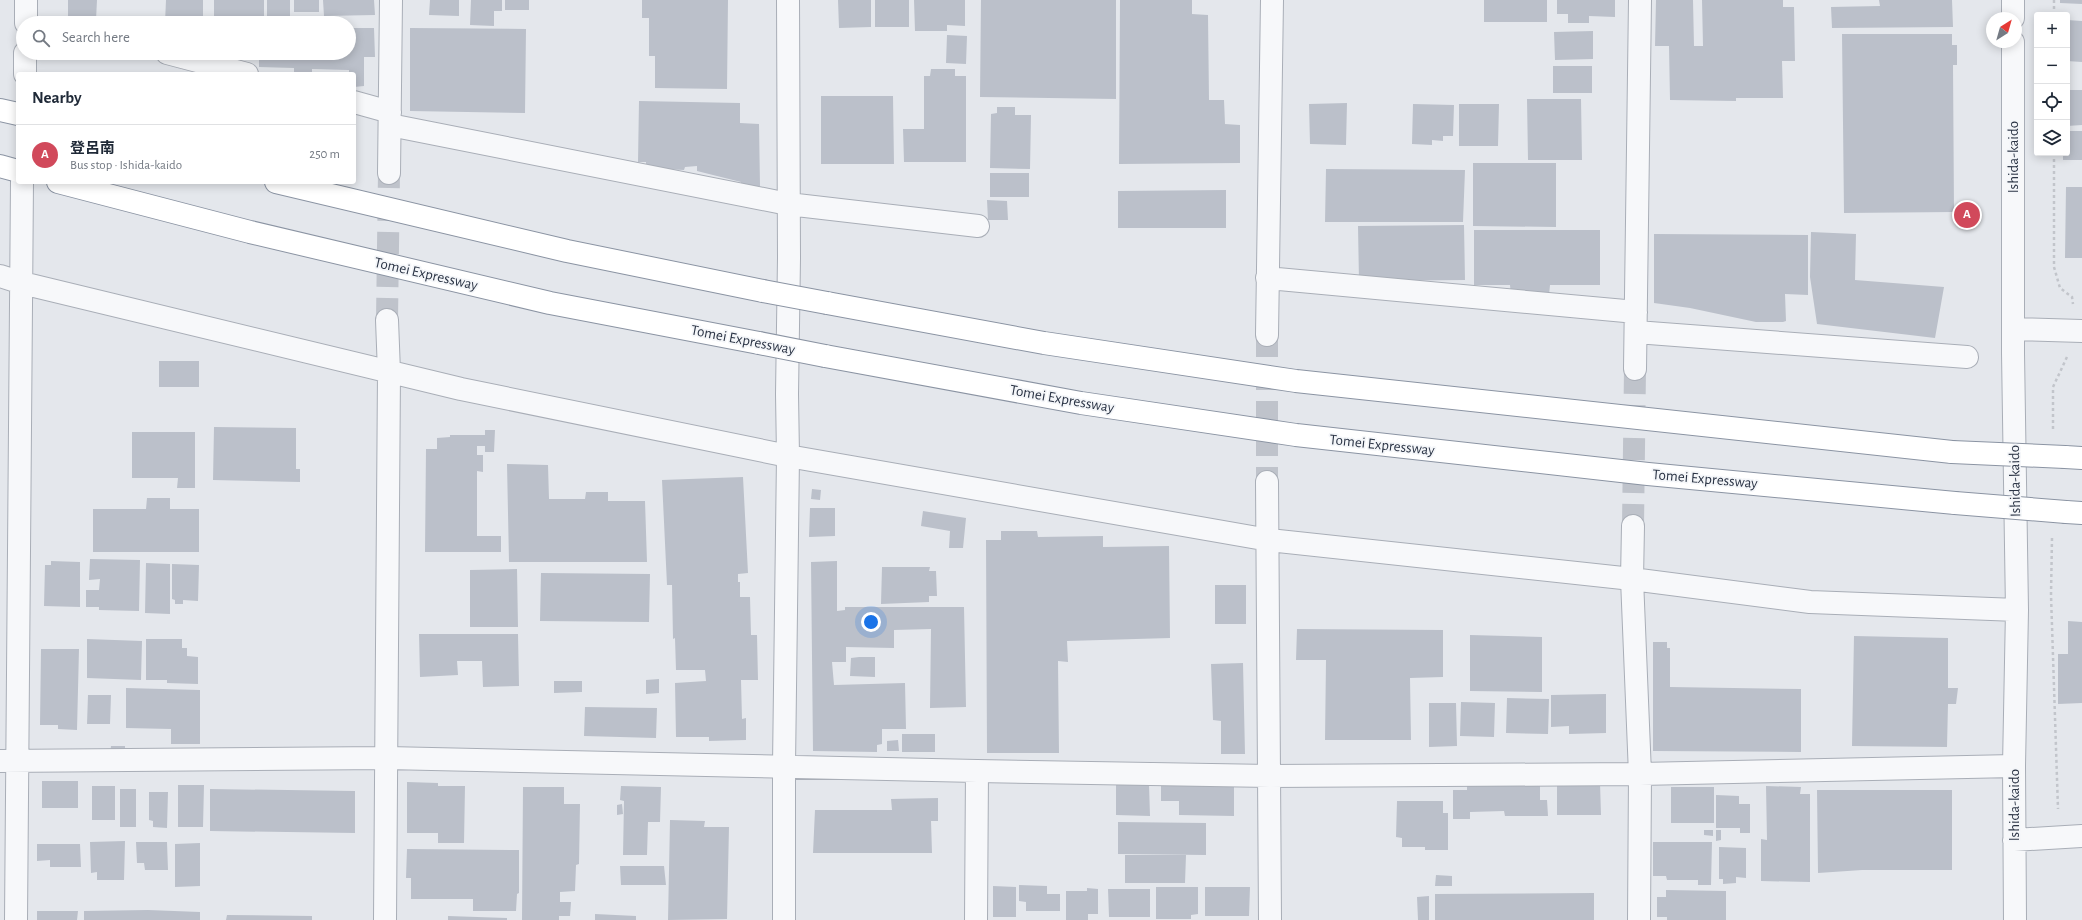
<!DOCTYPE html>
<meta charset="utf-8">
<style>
:root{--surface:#fff;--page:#f2f2f3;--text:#1f2937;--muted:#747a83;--line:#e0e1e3;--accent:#d1495b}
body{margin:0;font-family:"Alegreya Sans","Noto Sans JP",sans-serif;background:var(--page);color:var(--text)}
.controls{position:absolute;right:12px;top:12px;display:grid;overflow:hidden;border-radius:4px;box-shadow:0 2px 10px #0003}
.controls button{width:36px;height:36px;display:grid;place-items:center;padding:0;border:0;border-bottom:1px solid var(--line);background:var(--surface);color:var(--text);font:20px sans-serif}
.compass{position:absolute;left:1986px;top:12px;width:36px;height:36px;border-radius:50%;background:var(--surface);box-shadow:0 2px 10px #0003;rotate:37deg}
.you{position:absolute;left:871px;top:622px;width:14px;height:14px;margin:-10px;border:3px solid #fff;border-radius:50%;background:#1a73e8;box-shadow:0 0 0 6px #1a73e833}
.badge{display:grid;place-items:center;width:26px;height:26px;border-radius:50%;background:var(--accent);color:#fff;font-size:13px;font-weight:700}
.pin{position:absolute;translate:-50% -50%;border:2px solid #fff;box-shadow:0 1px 4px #0006}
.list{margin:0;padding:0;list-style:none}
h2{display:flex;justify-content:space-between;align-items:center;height:52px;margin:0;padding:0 16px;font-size:17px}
h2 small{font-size:13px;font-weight:400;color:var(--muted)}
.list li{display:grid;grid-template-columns:26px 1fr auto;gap:12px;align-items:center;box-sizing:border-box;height:60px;padding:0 16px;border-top:1px solid var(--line)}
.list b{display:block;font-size:15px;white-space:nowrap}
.list p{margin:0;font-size:13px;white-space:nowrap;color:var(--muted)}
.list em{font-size:13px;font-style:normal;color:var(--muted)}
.icon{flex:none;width:22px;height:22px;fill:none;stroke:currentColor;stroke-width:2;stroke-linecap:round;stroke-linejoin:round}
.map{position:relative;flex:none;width:2082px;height:920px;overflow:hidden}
.search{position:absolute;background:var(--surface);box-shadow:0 2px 10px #0003;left:16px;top:16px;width:340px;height:44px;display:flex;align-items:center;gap:10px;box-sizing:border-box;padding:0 14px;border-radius:22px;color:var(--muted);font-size:15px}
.panel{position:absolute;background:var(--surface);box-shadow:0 2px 10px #0003;left:16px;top:72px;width:340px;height:112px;border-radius:4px}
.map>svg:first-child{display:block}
</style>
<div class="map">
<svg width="2082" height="920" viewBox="0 0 2082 920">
<rect width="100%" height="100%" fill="#e4e7ec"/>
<path fill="#bbc0ca" d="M68,0h29l-1,20h-28z
M166,0h37v23h-38z
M214,0h50v23h-50z
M267,0h23v23h-23z
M294,0h25v12h-25z
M323,0h51l1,15 -51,1z
M430,0h29v16l-30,-1z
M471,0h31v11h-8v15l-24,-1z
M505,0h24v10h-24z
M642,0h86l-1,89 -72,-1v-32h-6v-38h-7z
M838,0h33v27l-32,1z
M875,0h34v27h-34z
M914,0h51v26l-18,-1v6h-32z
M981,0h135v99l-136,-2z
M1120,0h72v14l16,1 1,85h15l1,24 15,1v38l-121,1z
M1484,0h63v22h-63z
M1557,0h58v17l-26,-1v7h-21v-9h-11z
M1656,0h37l1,46h9l-1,-46h81v7h11l1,54h-13l1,37h-47v3l-66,-1 -1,-54h-14z
M1879,0h73l1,27 -121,1 -1,-21 49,-1z
M2060,0h22v4l-22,-1z
M2067,20l15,1v41l-15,-1z
M349,28h25l1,29h-11v29l-10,1v-13h-5v-4l-37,-1v5h-18v-6l-35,-1v-14h90z
M410,28l116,1 -1,84 -115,-2z
M1593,31v28l-38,1 -1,-28z
M1842,34h110v11h5v20h-4l1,147 -110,1z
M947,35l20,1 -1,28 -20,-1z
M209,53h31v5h-15v-3h-17z
M1553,66h39v27h-39z
M931,69h24v7h11v86h-62l-1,-33h21v-53h6z
M2067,90h15v35l-15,1z
M821,96h72l1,68h-73z
M1527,99h54l1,61h-54z
M639,101l101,2v20l19,1 1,62h-19v-4l-44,-11v-5l-12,1 -1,3 -38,-2v-6h-8z
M1347,103l-1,42 -36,-1 -1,-40z
M1413,104l41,1 -1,31h-10v5l-11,-1v5l-20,-1z
M1459,104h40l-1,42h-39z
M997,107h18v8h16l-1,54 -40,-1 1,-54 6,-1z
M2067,131h15v29h-19v-7h4z
M1473,163h83v64l-83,-1z
M1326,169l139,1 -2,52h-138z
M990,173h39v24h-39z
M2066,187h16v71h-17z
M1226,190v38h-108v-37z
M987,200l20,1 1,19h-20z
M1464,225l1,55 -106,1 -1,-55z
M1474,230h126v55h-50l-1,10h-38l-1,-10h-36z
M1811,232l45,2 -1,46 89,7 -9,51 -118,-14 -7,-47z
M1654,234l154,1v60l-23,-1 1,27 -3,1h-27l-66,-14 -36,-5z
M159,361h40v26h-40z
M214,427l82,1v41h4v13l-87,-2z
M485,430h10l-1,22h-9v-6h-8v9h6v17l-6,-1v65h24v16h-76l1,-103h11v-11l13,-1v-2h35z
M132,432h63v56h-18l1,-10h-46z
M507,464l41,1 1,34h36l1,-7h22v9h37l2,61h-138z
M743,477l5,96 -10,1v8h2v15h10l1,38h6l1,45h-17l1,39 4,-1v22l-37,1v-4h-33l-1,-54 31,-2 -1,-11h-29l-1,-32 -2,1 -1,-54h-5l-5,-105z
M812,489l9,1 -1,10 -9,-1z
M147,498h23v11h29v43h-106v-43h53z
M810,508h25v28l-26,1z
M923,511l43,7 -3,30h-14l1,-17 -29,-5z
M1001,531h36l1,6 65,-1v11l66,-1 1,92 -103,3 1,21 -10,-1 1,92h-72l-1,-213h15z
M90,559l50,1 -1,51 -40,-1v-3h-13v-17h13l1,-11 -11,1z
M51,561l29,1v45l-36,-1 1,-41h6z
M837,561v50l8,-1v-3h119l2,100 -36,1 1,-79 -37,1v18l-48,-1v15h-14l2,23 71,-2 1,46h-24v15l-5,1v7l-64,-1 -2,-189z
M146,563l24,1v50l-25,-1z
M172,564l27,1 -1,36 -15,-1v4h-8v-4l-3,-1z
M882,567h48l-1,4h7l1,25h-8v6l-48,2z
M517,569l1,58h-48v-57z
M541,573l109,1 -1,48 -109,-1z
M1215,585h31v39h-31z
M2068,621l14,1v81l-24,1v-50h10z
M1297,629l146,1v47l-33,1 1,62h-86l1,-80h-30z
M419,634h99l1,52 -36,1 -1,-26h-25l1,14 -38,2z
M1470,635l72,2v55l-72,-1z
M1854,636l94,2v50h10l-2,16h-8l-1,43 -95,-1z
M87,639l55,2 -1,39 -54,-2z
M146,639h36v9h5v8l11,1v27l-31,-1v-3h-21z
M1653,642h14v6h3v39l131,2v63l-148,-1z
M41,649h38l-2,81 -19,-1v-4h-18z
M859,657h16v20l-25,-1 1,-18z
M1243,663l2,91h-24v-33l-8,-1 -2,-56z
M659,679v14l-13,1v-14z
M554,681h28v11l-28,1z
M126,688l74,2v54h-29v-15l-45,-1z
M1606,694v39l-37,1v-8l-18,1v-32z
M88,695h23l-1,29h-23z
M1507,698l42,1 -1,35 -42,-1z
M1461,702l34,1 -1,34 -34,-1z
M1429,703h27l1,43 -28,1z
M585,707l72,1 -1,30 -72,-2z
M902,734h33v18h-33z
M898,740l1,11h-12v-10z
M111,746h14v9h-15z
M42,781h36v27h-36z
M407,782l31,1v3h27l-1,57h-26v-10h-31z
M1116,783l33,1 1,32 -34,-1z
M1600,783l1,32h-44v-31z
M1161,784l73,1v31l-55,-1v-14h-18z
M178,785h26l-1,42h-25z
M92,786h23v34h-23z
M621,786l40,1 -1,35h-12l-1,33h-24l1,-54 -4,-1z
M1467,786h73v14h7l1,16h-43l-1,-5 -34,1v7h-17v-29h14z
M1766,786l35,1 -1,7h10v88l-49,-1v-42l6,1z
M523,787h41v17h16l-1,60 -3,1 -1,26 -15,1v10h11l-1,14h-11v4h-37z
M1671,787h43v36h-43z
M120,789h16v38h-16z
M210,789l145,2v42l-145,-2z
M1817,790h135v80h-90l-44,3z
M149,792h19l-1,36 -14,-1v-6l-4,-1z
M1716,795l23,1v8h11v29h-10v-5h-24z
M938,798v23h-7l1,32h-119l2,-43h77l-1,-11z
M1397,801h46v12h5v37h-23v-3h-23v-9l-6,-1z
M622,804l1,10 -6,1v-10z
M670,820l35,1 -1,6h25l-2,92 -59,1z
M1118,822l88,1v32l-88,-1z
M1704,830h9v6l-9,-1z
M1716,830h5v10l-5,1z
M125,841l-1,39h-27v-8l-6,1 -1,-31z
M136,842h31l1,28h-23l-1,-7h-7z
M1653,842h59l-1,43h-13v-5h-31l-1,-4h-13z
M200,843v43l-25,1v-43z
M37,844h43l1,23h-31v-7l-13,1z
M1719,847l27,1v30l-10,-1v6l-13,1v-5h-4z
M407,849l112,1v43l-2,1 -1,17h-43v-12h-62v-21h-5z
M1125,855h61l-1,28h-60z
M620,866h44l2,19h-45z
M1436,875l16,1v10h-17z
M1019,885l28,1v8h13v17h-34v-9l-7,-1z
M993,886l23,1v30h-23z
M1156,887h42v27l-7,1v4h-35z
M1205,887h45l-1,29h-44z
M1087,888l11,1v25h-10v6h-22v-29h21z
M1108,889h42v28h-41z
M1666,890l60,1v29h-59v-3h-10v-20h9z
M1594,893v27h-159v-26z
M1429,896v24h-11l-1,-23z
M148,910l52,2v8h-116v-9z
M37,911h41l-1,9h-40z
M595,914l41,2v4h-41z
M227,915l85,1v4h-86z
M448,916l59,2v2h-59z"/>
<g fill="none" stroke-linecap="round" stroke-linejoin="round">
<path stroke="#bfc3cb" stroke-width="22" stroke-dasharray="22 11" stroke-linecap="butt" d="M387,320l2,-147
M1267,335v147
M1633,526l2,-157"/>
<defs>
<path id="minor" d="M2013,18v-18
M26,23v-23
M2013,42v311l4,257 -3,156 1,154
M167,53l80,21
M25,74v-21
M354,102l36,10
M390,125l398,79 190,22
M389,173l2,-173
M0,276l22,7 439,106 327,67 481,84 363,39 178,23 207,8
M1267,278l369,34
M2013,329l69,2
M1636,332l331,25
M1267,335l5,-335
M1635,369l5,-369
M1267,482l3,438
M1633,526l-1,53 8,195 -1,146
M0,761l387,-3 590,13 293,5 370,-2 374,-8
M2014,840l68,-4
M16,920l6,-738
M385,920l4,-548 -2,-52
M784,920v-154l4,-310 -1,-62 2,-136 -1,-258
M976,920l1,-149"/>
<path id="highway" d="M0,110l18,4
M0,166l18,5
M58,182l192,50 300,71 209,40
M276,182l291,69 196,40
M827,303l217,40 252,38 656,71
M825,356l256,47 215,32 352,39 307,29
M2065,457l17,1
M2066,512l16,1"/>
</defs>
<use href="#minor" stroke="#a9aeb7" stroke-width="24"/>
<use href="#highway" stroke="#8b94a3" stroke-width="24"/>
<path stroke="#c2c5cb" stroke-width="2.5" stroke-dasharray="3 3" stroke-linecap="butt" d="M2054,0v15
M2054,153v114l6,21 12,9 1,7
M2053,429v-42l14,-30
M2052,538l-1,57 7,214"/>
<use href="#minor" stroke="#f7f8fa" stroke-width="22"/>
<use href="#highway" stroke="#fff" stroke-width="22"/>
<defs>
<path id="highway-bridge" d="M763,291l64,12
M759,343l66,13
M1952,452l113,5
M1955,503l111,9"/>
</defs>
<use href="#highway-bridge" stroke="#8b94a3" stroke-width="24" stroke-linecap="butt"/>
<use href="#highway-bridge" stroke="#fff" stroke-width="22"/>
</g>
<g text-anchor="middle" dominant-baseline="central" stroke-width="3.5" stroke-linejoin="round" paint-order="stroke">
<g font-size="15" fill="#2b3445" stroke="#f4f6f9">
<text transform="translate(2013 157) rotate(-90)">Ishida-kaido</text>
<text transform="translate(426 274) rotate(13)">Tomei Expressway</text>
<text transform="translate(743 340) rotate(11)">Tomei Expressway</text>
<text transform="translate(1062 399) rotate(10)">Tomei Expressway</text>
<text transform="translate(1382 445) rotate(6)">Tomei Expressway</text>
<text transform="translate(1705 479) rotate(5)">Tomei Expressway</text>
<text transform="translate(2015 481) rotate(-91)">Ishida-kaido</text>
<text transform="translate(2014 805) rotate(-90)">Ishida-kaido</text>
</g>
</g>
</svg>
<div class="controls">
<button>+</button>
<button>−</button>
<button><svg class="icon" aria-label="locate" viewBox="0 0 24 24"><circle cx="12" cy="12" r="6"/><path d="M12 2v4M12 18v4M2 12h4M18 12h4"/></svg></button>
<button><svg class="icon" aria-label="layers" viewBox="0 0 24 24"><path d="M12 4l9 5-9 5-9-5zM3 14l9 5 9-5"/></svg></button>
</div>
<svg class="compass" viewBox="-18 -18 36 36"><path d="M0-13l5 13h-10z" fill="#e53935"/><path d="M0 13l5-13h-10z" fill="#747a83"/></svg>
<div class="you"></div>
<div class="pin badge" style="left:1967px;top:215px">A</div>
<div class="search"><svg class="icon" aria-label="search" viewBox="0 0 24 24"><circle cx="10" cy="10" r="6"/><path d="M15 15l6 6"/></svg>Search here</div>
<section class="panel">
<h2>Nearby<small></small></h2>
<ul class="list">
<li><span class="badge">A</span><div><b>登呂南</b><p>Bus stop · Ishida-kaido</p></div><em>250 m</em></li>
</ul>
</section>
</div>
